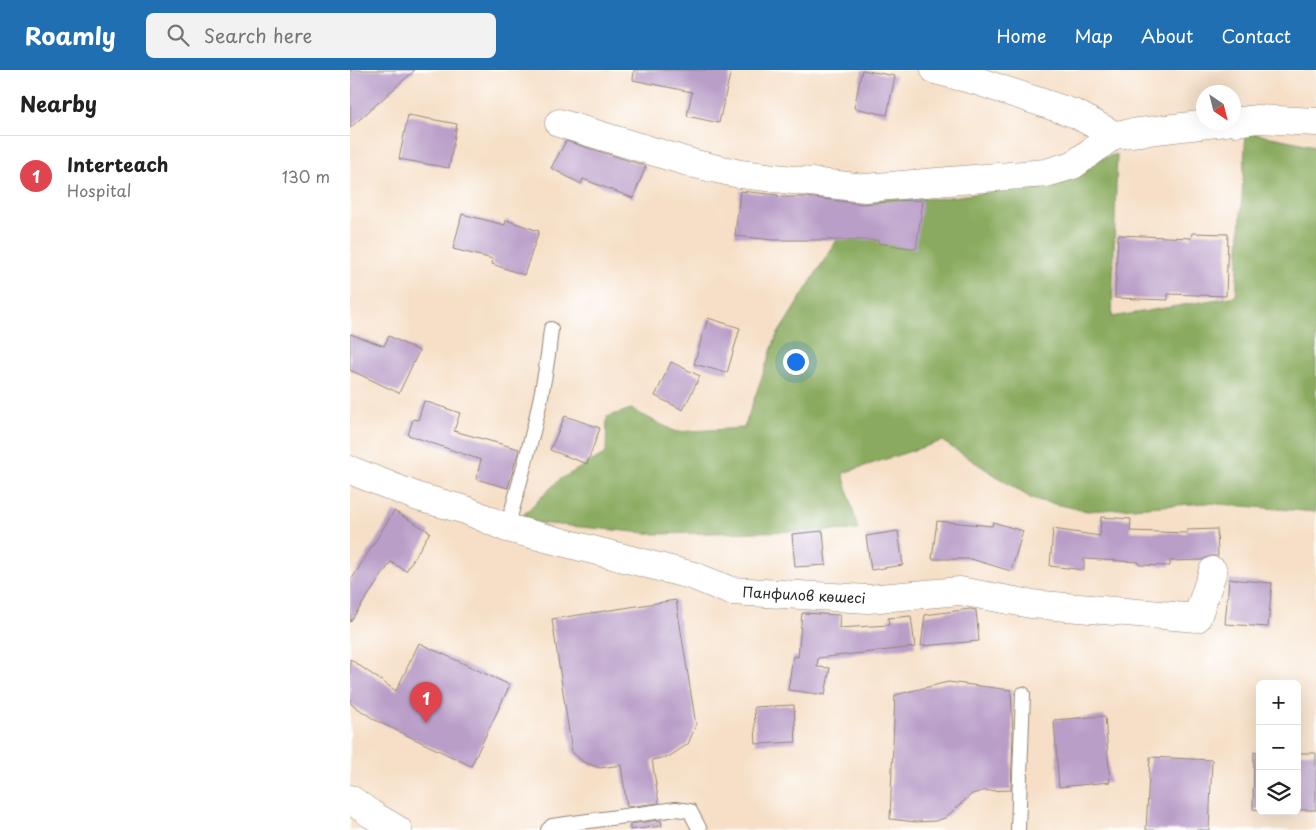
<!DOCTYPE html>
<meta charset="utf-8">
<style>
:root{--surface:#fff;--page:#f2f2f2;--text:#222;--muted:#767676;--line:#e0e0e0;--accent:#1f6fb2}
body{margin:0;font-family:"Playpen Sans",sans-serif;background:var(--page);color:var(--text)}
.controls{position:absolute;right:15px;bottom:15px;display:grid;overflow:hidden;border-radius:8px;box-shadow:0 5px 20px #0002}
.controls button{width:45px;height:45px;display:grid;place-items:center;padding:0;border:0;border-bottom:1px solid var(--line);background:var(--surface);color:var(--text);font:25px sans-serif}
.compass{position:absolute;left:846px;top:15px;width:45px;height:45px;border-radius:50%;background:var(--surface);box-shadow:0 5px 20px #0002;rotate:145deg}
.you{position:absolute;left:445px;top:291px;width:18px;height:18px;margin:-12px;border:4px solid #fff;border-radius:50%;background:#1a73e8;box-shadow:0 0 0 8px #1a73e833}
.badge{display:grid;place-items:center;width:32px;height:32px;border-radius:50%;background:var(--accent);color:#fff;font-size:16px;font-weight:700}
.pin{position:absolute;translate:-50% -41px;filter:drop-shadow(0 1px 2px #0008)}
.pin::after{content:'';position:absolute;top:26px;width:18px;height:15px;background:inherit;clip-path:polygon(0 0,100% 0,50% 100%)}
.list{margin:0;padding:0;list-style:none}
h2{display:flex;justify-content:space-between;align-items:center;height:65px;margin:0;padding:0 20px;font-size:21px}
h2 small{font-size:16px;font-weight:400;color:var(--muted)}
.list li{display:grid;grid-template-columns:32px 1fr auto;gap:15px;align-items:center;box-sizing:border-box;height:80px;padding:0 20px;border-top:1px solid var(--line)}
.list b{display:block;font-size:19px;white-space:nowrap}
.list p{margin:0;font-size:16px;white-space:nowrap;color:var(--muted)}
.list em{font-size:16px;font-style:normal;color:var(--muted)}
.icon{flex:none;width:28px;height:28px;fill:none;stroke:currentColor;stroke-width:2;stroke-linecap:round;stroke-linejoin:round}
.map{position:relative;flex:none;width:966px;height:760px;overflow:hidden}
header{display:flex;align-items:center;gap:30px;box-sizing:border-box;height:70px;padding:0 25px;background:var(--accent);color:#fff}
header strong{font-size:24px}
nav{display:flex;gap:28px;margin-inline-start:auto;font-size:18px}
.search{width:350px;height:45px;background:var(--page);display:flex;align-items:center;gap:12px;box-sizing:border-box;padding:0 18px;border-radius:8px;color:var(--muted);font-size:19px}
main{display:flex}
aside{flex:1;background:var(--surface)}
.map>svg:first-child{display:block}
</style>
<header>
<strong>Roamly</strong>
<div class="search"><svg class="icon" aria-label="search" viewBox="0 0 24 24"><circle cx="10" cy="10" r="6"/><path d="M15 15l6 6"/></svg>Search here</div>
<nav><a>Home</a><a>Map</a><a>About</a><a>Contact</a></nav>
</header>
<main>
<aside>
<h2>Nearby<small></small></h2>
<ul class="list">
<li><span class="badge" style="background:#e0444e">1</span><div><b>Interteach</b><p>Hospital</p></div><em>130 m</em></li>
</ul>
</aside>
<div class="map">
<svg width="966" height="760" viewBox="0 0 966 760">
<rect width="100%" height="100%" fill="#fff"/>
<filter id="ink" filterUnits="userSpaceOnUse"><feTurbulence type="fractalNoise" baseFrequency=".02" numOctaves="2"/><feDisplacementMap in="SourceGraphic" scale="10" xChannelSelector="R" yChannelSelector="G"/><feConvolveMatrix kernelMatrix="1 2 1 2 8 2 1 2 1" color-interpolation-filters="sRGB"/></filter>
<filter id="wash" filterUnits="userSpaceOnUse"><feTurbulence type="fractalNoise" baseFrequency=".0096" numOctaves="4" result="noise"/><feDisplacementMap in="SourceGraphic" scale="20" xChannelSelector="R" yChannelSelector="G"/><feGaussianBlur stdDeviation="1.12" result="paint"/><feColorMatrix in="noise" values="0 0 0 0 0 0 0 0 0 0 0 0 0 0 0 0 0 1.4 0 .05"/><feComposite in="paint" operator="in"/></filter>
<g filter="url(#wash)">
<rect width="100%" height="100%" fill="#f6dfc6"/>
<path fill="#8aab5f" stroke="#5a6b45" d="M896,62l70,14v366l-109,-9 -120,8 -55,-12 -90,-58 -99,32 15,57 -201,4 -140,-13 42,-41 47,-27 1,-36 24,-8 45,23 68,-4 32,-91 91,-145 68,7 63,-8 119,-37 -5,163 124,-21z"/>
<g id="blocks">
<path fill="#b99ec8" d="M0,0h65l-65,58z
M284,0h97l-12,53 -32,-7 5,-24 -59,-12z
M512,0l33,6 -8,39 -33,-7z
M58,45l49,9 -8,44 -50,-9z
M216,71l80,25 -13,32 -50,-19 -2,5 -30,-16z
M390,121l38,4v2h27l58,7 49,-4 11,1 -7,48 -38,-6v-3h-105l-38,-4z
M112,144l43,11 1,-5 33,11 -15,44 -32,-11 1,-5 -40,-10z
M842,163l36,1 -2,62 -58,-2v6l-53,-2 3,-63 73,3z
M358,248l32,10 -13,45 -33,-9z
M0,264l34,12 5,-10 30,15 -20,42 -49,-23z
M321,292l29,14 -17,34 -28,-14z
M74,331l36,12 -6,18 65,18 -11,39 -32,-9 5,-19 -73,-25 5,-16 5,1z
M215,346l35,12 -13,36 -37,-14z
M44,441l36,21 -24,39 -15,-9 -41,60v-40z
M751,447l30,2 -1,12 57,2v-3l30,-1 1,27h-8l-8,4 -32,1v5l-31,-1v-3l-55,-3v11l-34,-4 3,-37 47,7z
M587,451l55,5 1,-4 30,9 -12,40 -40,-12h-39z
M473,461l3,34 -31,2 -3,-33z
M548,461l5,34 -32,5 -5,-34z
M879,509l43,4 -4,44 -43,-3z
M326,530l20,125 -8,19 -18,12 -18,4 7,43 -32,4 -6,-42 -21,3 -17,-6 -11,-10 -20,-133z
M620,539l6,1 3,31 -58,5 4,-31z
M452,543l38,2 -1,13 50,-3 -1,-7 23,-2 4,31 -97,11 -1,9 13,1 -5,27 -37,-5 5,-34 5,1z
M69,573l91,42 -39,81 -96,-46 -25,-17v-44l46,32z
M598,612l63,8 2,45 -2,55 -28,1 -11,3 -27,24 -10,3 -19,1 -26,-3 5,-124z
M444,635l2,37 -40,2 -2,-37z
M755,646l5,66 -51,5 -5,-67z
M904,682h6v58l-7,-1z
M947,683h19v57h-19z
M800,687l62,3 -3,70h-63z
M311,750l1,6 -32,4v-6z"/>
</g>
</g>
<g filter="url(#ink)">
<use href="#blocks" fill-opacity="0" stroke="#908578" stroke-width="1"/>
<g fill="none" stroke-linecap="round" stroke-linejoin="round">
<defs>
<path id="service" d="M157,458c18,-65 38,-131 44,-199
M198,760l4,-4 124,-17 14,2 10,19
M668,760l5,-136"/>
<path id="minor" d="M585,0l42,11 99,33 38,21 111,-13
M884,52l23,-3 59,3
M209,53l136,41 45,10 125,14 181,-15 27,-8 41,-30
M0,400l68,27 48,13 41,18 187,48 37,15 137,8 92,-8 71,13 166,14 16,-47"/>
<path id="tertiary" d="M0,729l21,15 27,16"/>
</defs>
<use href="#service" stroke="#908578" stroke-width="16"/>
<use href="#minor" stroke="#908578" stroke-width="29"/>
<use href="#tertiary" stroke="#908578" stroke-width="29"/>
<use href="#service" stroke="#fff" stroke-width="14"/>
<use href="#minor" stroke="#fff" stroke-width="28"/>
<use href="#tertiary" stroke="#fff" stroke-width="28"/>
</g>
</g>
<g text-anchor="middle" dominant-baseline="central" stroke-width="4" stroke-linejoin="round" paint-order="stroke">
<g font-size="14" fill="#2b2b2b" stroke="#fff">
<text transform="translate(454 525) rotate(3)">Панфилов көшесі</text>
</g>
</g>
</svg>
<div class="controls">
<button>+</button>
<button>−</button>
<button><svg class="icon" aria-label="layers" viewBox="0 0 24 24"><path d="M12 4l9 5-9 5-9-5zM3 14l9 5 9-5"/></svg></button>
</div>
<svg class="compass" viewBox="-18 -18 36 36"><path d="M0-13l5 13h-10z" fill="#e53935"/><path d="M0 13l5-13h-10z" fill="#767676"/></svg>
<div class="you"></div>
<div class="pin badge" style="left:76px;top:653px;background:#e0444e">1</div>
</div>
</main>
